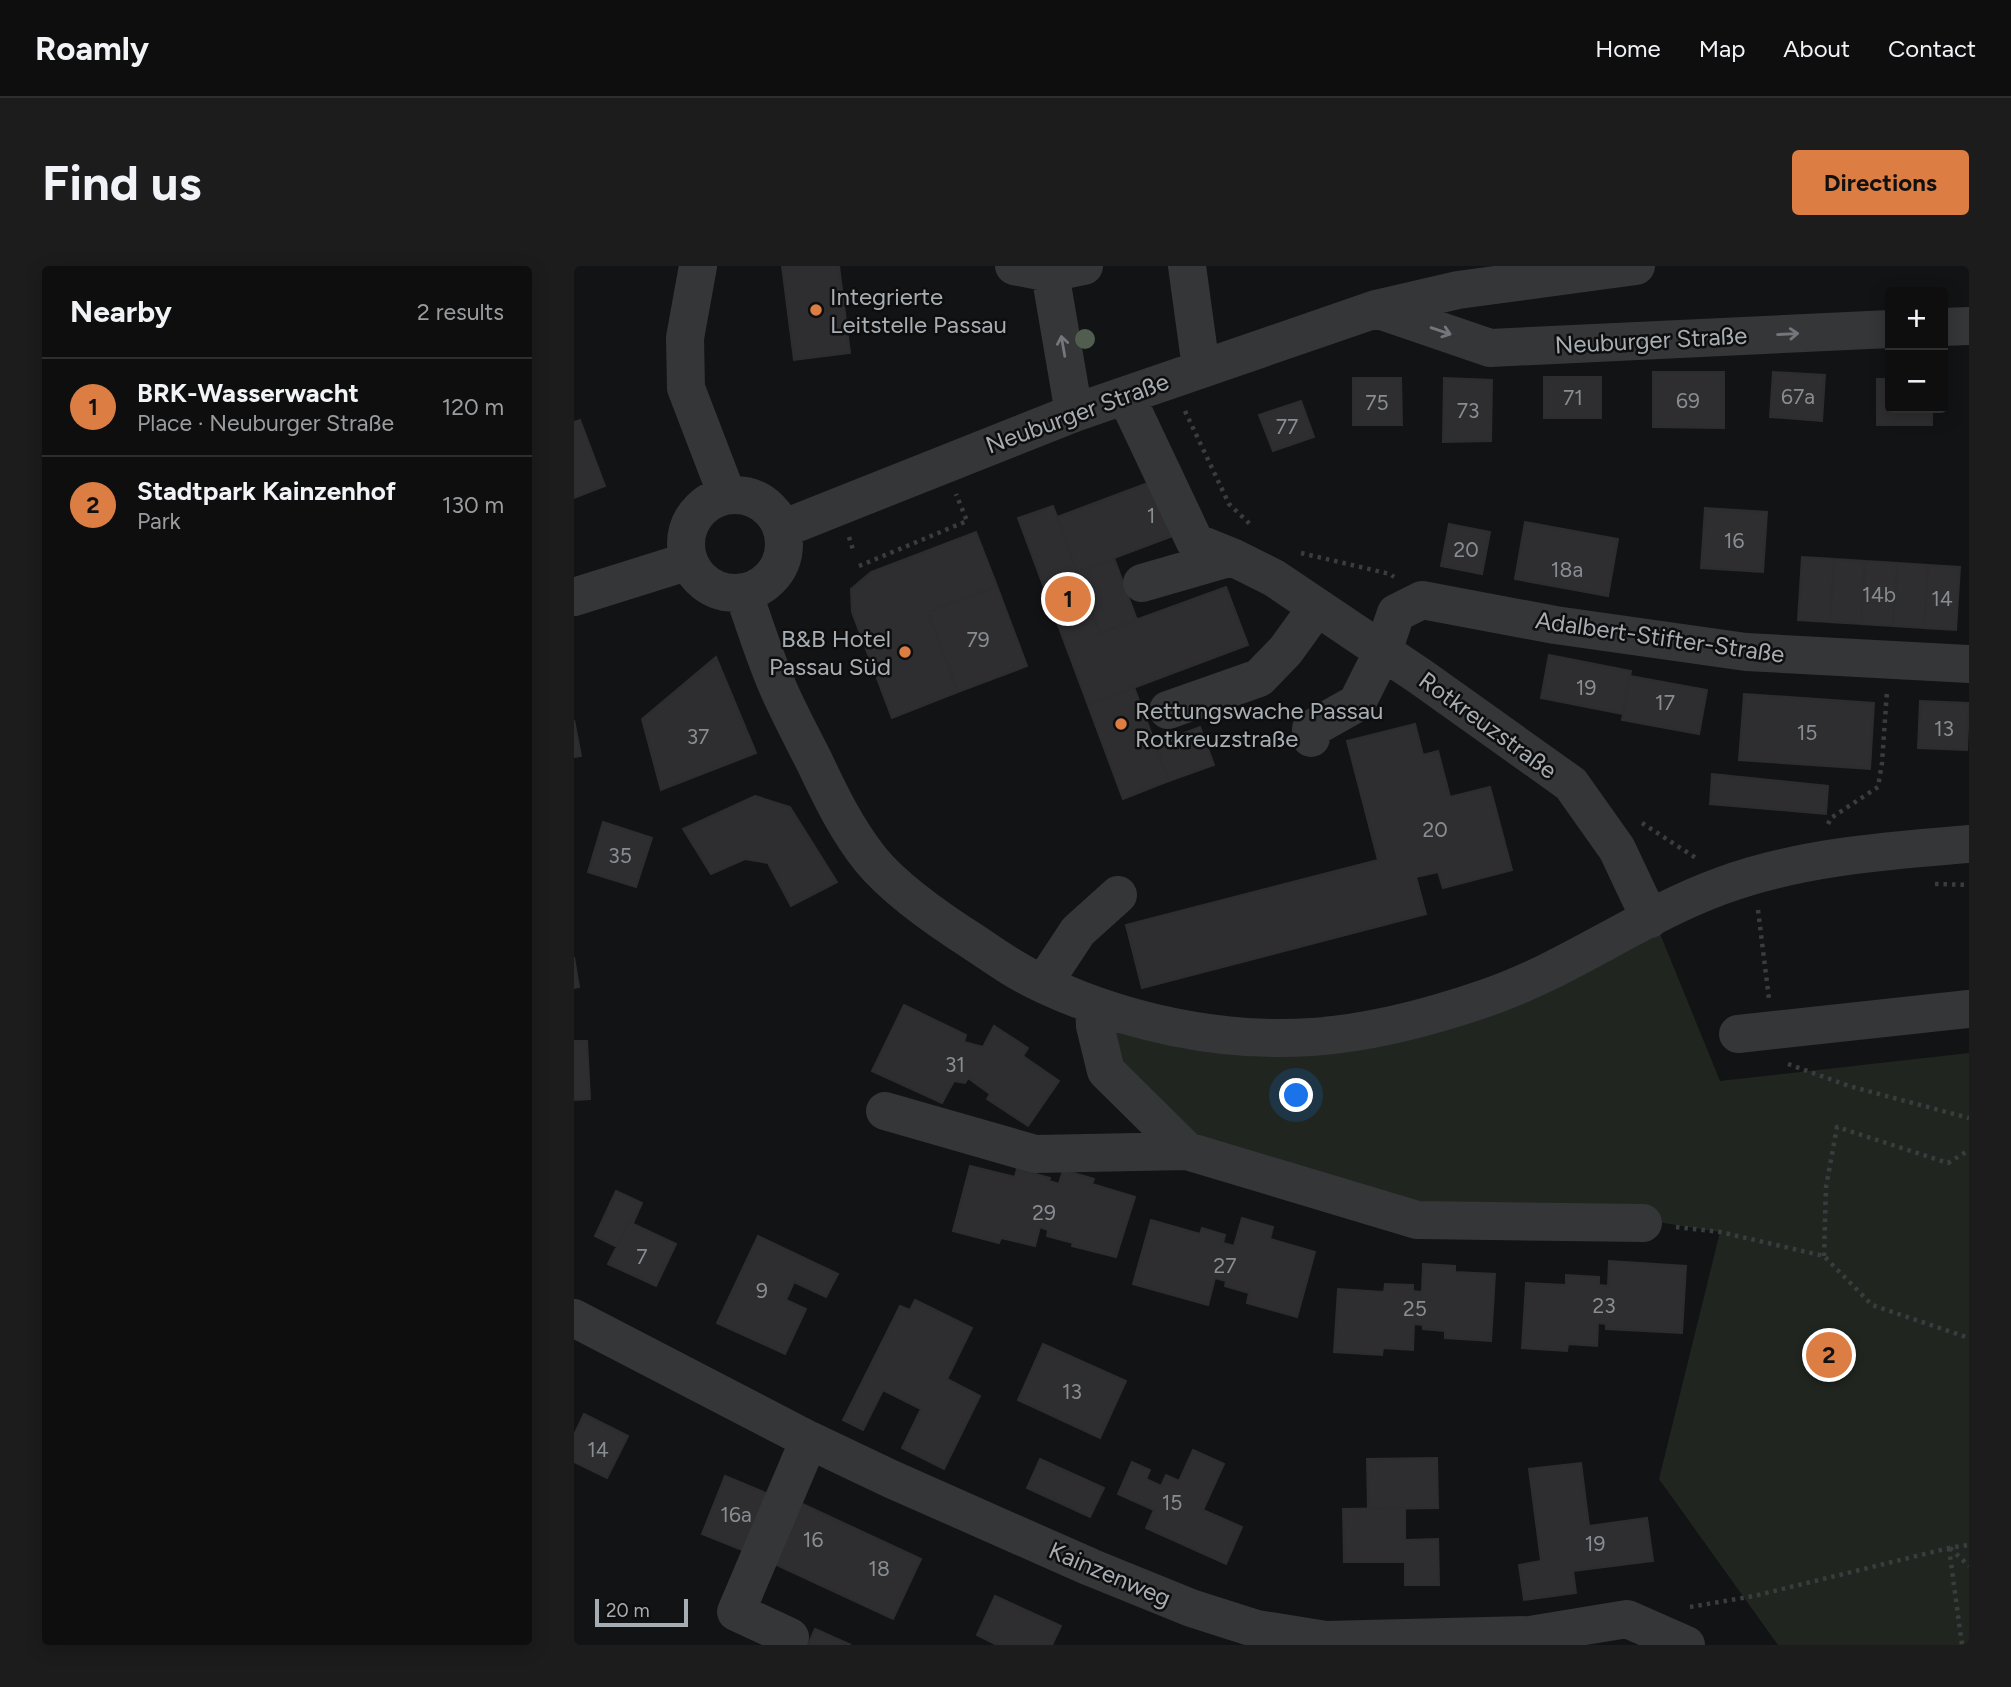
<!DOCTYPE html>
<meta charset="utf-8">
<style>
:root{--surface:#0e0e0f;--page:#1c1c1d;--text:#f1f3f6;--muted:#9b9c9e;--line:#2e2e2f;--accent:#dc7e43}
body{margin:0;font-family:Figtree,sans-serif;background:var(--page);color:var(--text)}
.controls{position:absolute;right:21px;top:21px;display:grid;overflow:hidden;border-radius:7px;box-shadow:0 4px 18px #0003}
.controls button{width:63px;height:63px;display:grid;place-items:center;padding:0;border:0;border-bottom:2px solid var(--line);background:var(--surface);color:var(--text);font:35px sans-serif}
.scale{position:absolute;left:21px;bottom:18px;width:93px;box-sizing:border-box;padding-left:7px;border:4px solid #a6adb3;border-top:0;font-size:19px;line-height:24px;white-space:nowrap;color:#a6adb3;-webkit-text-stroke:5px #0e0e0f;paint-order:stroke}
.you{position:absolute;left:723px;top:830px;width:24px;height:24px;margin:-18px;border:5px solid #fff;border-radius:50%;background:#1a73e8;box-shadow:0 0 0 10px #1a73e833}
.badge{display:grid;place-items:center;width:46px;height:46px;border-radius:50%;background:var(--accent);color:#111;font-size:23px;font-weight:700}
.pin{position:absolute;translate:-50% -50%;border:4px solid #fff;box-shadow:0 2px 7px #0006}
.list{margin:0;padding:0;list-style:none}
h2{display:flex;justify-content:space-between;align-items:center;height:91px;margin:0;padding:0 28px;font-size:30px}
h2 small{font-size:23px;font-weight:400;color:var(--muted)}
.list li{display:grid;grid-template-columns:46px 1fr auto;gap:21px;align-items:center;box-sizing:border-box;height:98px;padding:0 28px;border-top:2px solid var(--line)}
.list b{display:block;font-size:26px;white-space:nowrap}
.list p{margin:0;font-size:23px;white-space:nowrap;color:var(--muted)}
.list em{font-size:23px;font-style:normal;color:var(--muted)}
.map{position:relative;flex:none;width:1395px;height:1379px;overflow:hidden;border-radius:7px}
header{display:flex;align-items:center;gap:42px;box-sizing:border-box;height:98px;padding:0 35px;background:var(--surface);border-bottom:2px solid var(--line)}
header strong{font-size:33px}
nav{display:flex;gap:38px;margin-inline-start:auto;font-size:24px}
.intro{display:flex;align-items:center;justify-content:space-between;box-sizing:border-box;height:168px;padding:0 42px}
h1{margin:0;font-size:49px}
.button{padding:18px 32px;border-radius:7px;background:var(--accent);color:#111;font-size:24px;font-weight:700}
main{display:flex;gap:42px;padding:0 42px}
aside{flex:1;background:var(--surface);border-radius:7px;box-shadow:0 4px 18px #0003}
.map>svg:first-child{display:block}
</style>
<header>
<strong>Roamly</strong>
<nav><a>Home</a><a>Map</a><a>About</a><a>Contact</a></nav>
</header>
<div class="intro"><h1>Find us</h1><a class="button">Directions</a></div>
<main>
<aside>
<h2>Nearby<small>2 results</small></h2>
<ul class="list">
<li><span class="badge">1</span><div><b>BRK-Wasserwacht</b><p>Place · Neuburger Straße</p></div><em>120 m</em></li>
<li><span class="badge">2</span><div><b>Stadtpark Kainzenhof</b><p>Park</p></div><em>130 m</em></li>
</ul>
</aside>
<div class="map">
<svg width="1395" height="1379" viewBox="0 0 1395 1379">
<rect width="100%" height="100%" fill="#121314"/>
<path fill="#20261f" d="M1080,653l66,162 249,-28v592h-191l-119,-166 61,-247 -75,-12 -228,-4 -230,-65 -77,-79 -17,-66 270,26z"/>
<path fill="#2e2e30" stroke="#2d2d30" stroke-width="2" d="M208,0h57l11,87 -56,7z
M1079,106h71v56l-71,-1z
M1199,106l52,3 -3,46 -52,-4z
M970,111h57v41h-57z
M779,112h48l1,47h-49z
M870,112l48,2 -1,61 -48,1z
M1303,113h13v29h42v17h-55z
M727,135l13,36 -41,14 -14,-36z
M6,154l25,66 -31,12v-76z
M587,212l20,55 -104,39 -20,-55z
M479,240l47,127 126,-46 22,58 -160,60 -70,-187z
M1131,242l62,4 -4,60 -62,-4z
M951,256l93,17 -10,57 -93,-17z
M875,258l41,8 -8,42 -41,-8z
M402,266l21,54 -69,26 30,80 -66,26 -40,-106 -1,-23 20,-17z
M1228,291l32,2 -4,63 -32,-2z
M540,292l23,62 -37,13 -23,-61z
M1260,293l31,2 -4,63 -31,-2z
M1291,295l32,2 -4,63 -32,-2z
M1323,297l31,2 -4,63 -31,-2z
M1354,299l32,2 -4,63 -32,-2z
M423,320l30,80 -69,26 -30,-80z
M975,389l82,16 -8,43 -82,-16z
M142,391l40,96 -95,37 -19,-71z
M1056,410l77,14 -8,44 -77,-14z
M560,421l35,94 -46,18 -35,-94z
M1170,428l130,9 -4,66 -131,-9z
M1346,435l49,2 -2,47 -49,-2z
M0,454l7,36 -7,1z
M841,458l8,31 15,-4 12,46 40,-10 22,83 -69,18 -5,-16 -22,5 10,37 -284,74 -16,-63 252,-65 -31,-119z
M626,461l14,38 -45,16 -14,-37z
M1138,508l116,12 -2,28 -116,-10z
M181,530l35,11 47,75 -46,24 -23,-43 -23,-4 -34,15 -28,-45z
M29,556l49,16 -16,49 -48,-15z
M0,691l5,30 -5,1z
M330,739l62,30 -2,7 19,5 11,-21 34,22 -5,8 36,25 -31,45 -41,-27 3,-5 -22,-16 -3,5 -11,-2 -12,22 -70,-32z
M0,775h13l3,58 -16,1z
M396,900l45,11 2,-8 33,9 -1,3 10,3 4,-14 31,9 -2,5 43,13 -19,60 -44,-11 1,-3 -26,-7 1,-6 -8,-3 -5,19 -34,-8 -2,5 -46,-12z
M42,925l26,12 -9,20 -4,-1 -12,25 -22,-11z
M668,952l31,9 -3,12 45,13 -18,65 -50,-14 2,-10 -24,-7 1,-5 -11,-3 -7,27 -75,-21 18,-64 49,14 2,-6 23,7 -2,8 11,3z
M55,956l47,22 -20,42 -48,-22z
M184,970l80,38 -12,23 -32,-15 -8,18 20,9 -21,45 -68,-31z
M1035,995l77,5 -4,67 -76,-4v-5l-8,-1 -1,23 -29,-2 -1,7 -45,-3 4,-65 40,2v-10l33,2v8l9,1z
M849,998l32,2v6l40,2 -4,67 -46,-3v-7l-22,-2v-4l-9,-1 -1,26 -30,-2 -1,7 -48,-3 4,-63 46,3 1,-8 28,1v6l9,1z
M341,1034l57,28 -25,51 33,17 -36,73 -42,-21 19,-39 -38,-19 -20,40 -20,-10 57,-114 10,4z
M469,1078l83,37 -26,57 -82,-38z
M10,1148l44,22 -21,42 -33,-16v-27z
M619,1184l31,14 -21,46 39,17 -16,37 -80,-36 8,-18 -36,-16 14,-32 18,8 -4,9 15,7 5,-11 13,6z
M863,1192l1,50 -70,1 -1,-50z
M466,1193l64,29 -14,29 -63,-29z
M1007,1197l8,63 58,-8 6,43 -80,10 3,22 -52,7 -5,-35 22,-4 -12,-92z
M151,1210l46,19 -24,57 -45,-18z
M220,1234l127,59 -28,60 -127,-59z
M831,1242v32l33,-1 1,46h-34v-23h-61l-1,-53z
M421,1330l66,30 -9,19h-55l-20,-10z
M241,1363l36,16h-43z"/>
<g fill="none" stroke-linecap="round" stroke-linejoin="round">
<path stroke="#3a3d3f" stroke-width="4.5" stroke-dasharray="3.5 5" stroke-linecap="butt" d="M611,145l44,93 23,22
M275,271l5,16
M727,287l89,21 4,3
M285,300l108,-45 -11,-27
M1068,557l54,35
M1254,558l3,-6 47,-31 4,-24 5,-72
M1361,618l34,1
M1184,644l11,89
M1214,798l61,22 120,32
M1102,961l44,5 104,24 48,49 97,33
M1250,990l2,-69 11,-60 111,36 21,-13
M1375,1282l13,97
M1376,1282l19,18
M1116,1341l64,-11 195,-48 20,-3"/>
<path stroke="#343638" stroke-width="38" d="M124,0l-13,72 1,50 41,107
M440,0l36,7
M613,0l14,102
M802,43l114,39 400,-19
M1369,61l26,-1
M552,130l69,146 37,15
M500,147l-24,-140 34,-7
M112 278a49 49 0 1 1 98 0a49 49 0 1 1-98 0Z
M208,263l292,-116 302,-104 82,-19 178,-24
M568,317l90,-26 42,21 147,99 150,107 46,65 33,70
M169,326c12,33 22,67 36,98 11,25 24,49 36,73 16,34 32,67 56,97 24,29 71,62 104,83 22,15 45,31 70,42 82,38 177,58 267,52 59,-4 119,-20 174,-39 82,-28 153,-82 235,-112 79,-29 164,-35 248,-42
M0,331l115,-36
M594,444l91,-32 27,-28 31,-43
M737,472v-9l46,-26 26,-52 13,-38 26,-13 133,25 191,27 223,12
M469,718l35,-53 40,-36
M520,739l1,21 11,45 81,80
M1164,768l231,-25
M311,845l150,43 152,-3 230,69 226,3
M0,1052l235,122 82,39 199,88 101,41 66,21 69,11 204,-5 97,-16 59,26
M216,1371l-54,-25 73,-172"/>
</g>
<circle fill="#515e4f" cx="511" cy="73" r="10"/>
<defs><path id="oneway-shaft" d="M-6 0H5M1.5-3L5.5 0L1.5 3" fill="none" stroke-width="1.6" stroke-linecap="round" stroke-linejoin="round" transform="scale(1.75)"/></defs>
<g stroke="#73777c">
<use href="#oneway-shaft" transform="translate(867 65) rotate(19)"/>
<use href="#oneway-shaft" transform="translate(1214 68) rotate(-3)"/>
<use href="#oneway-shaft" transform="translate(489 80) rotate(-100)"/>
</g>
<g fill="#dc7e43" stroke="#0e0e0f" stroke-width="2.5">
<circle cx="242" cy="44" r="7"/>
<circle cx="331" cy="386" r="7"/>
<circle cx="547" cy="458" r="7"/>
</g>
<g text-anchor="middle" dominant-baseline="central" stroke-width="5" stroke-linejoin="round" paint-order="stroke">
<g font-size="21" fill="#888d92">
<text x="1224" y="130">67a</text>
<text x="999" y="131">71</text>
<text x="1114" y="134">69</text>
<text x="803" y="136">75</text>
<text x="894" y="144">73</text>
<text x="713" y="160">77</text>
<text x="577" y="249">1</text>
<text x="1160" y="274">16</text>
<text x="892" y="283">20</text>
<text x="993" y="303">18a</text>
<text x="1305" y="328">14b</text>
<text x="1368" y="332">14</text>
<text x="404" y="373">79</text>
<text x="1012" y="421">19</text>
<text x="1091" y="436">17</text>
<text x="1370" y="462">13</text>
<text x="1233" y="466">15</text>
<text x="124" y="470">37</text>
<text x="861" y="563">20</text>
<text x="46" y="589">35</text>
<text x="381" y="798">31</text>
<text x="470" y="946">29</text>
<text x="68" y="990">7</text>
<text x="651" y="999">27</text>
<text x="188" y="1024">9</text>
<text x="1030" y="1039">23</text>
<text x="841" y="1042">25</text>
<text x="498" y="1125">13</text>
<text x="24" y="1183">14</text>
<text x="598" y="1236">15</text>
<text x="162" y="1248">16a</text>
<text x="239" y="1273">16</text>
<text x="1021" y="1277">19</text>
<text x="305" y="1302">18</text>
</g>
<g font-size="24" fill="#a6adb3" stroke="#0e0e0f" text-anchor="start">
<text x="256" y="30">Integrierte<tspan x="256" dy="28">Leitstelle Passau</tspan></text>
<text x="317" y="372" text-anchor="end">B&amp;B Hotel<tspan x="317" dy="28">Passau Süd</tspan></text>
<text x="561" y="444">Rettungswache Passau<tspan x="561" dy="28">Rotkreuzstraße</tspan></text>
</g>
<g font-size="24" fill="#a6adb3" stroke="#0e0e0f">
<text transform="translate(1077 74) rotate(-3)">Neuburger Straße</text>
<text transform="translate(503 147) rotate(-20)">Neuburger Straße</text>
<text transform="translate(1086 371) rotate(8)">Adalbert-Stifter-Straße</text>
<text transform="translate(914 459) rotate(36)">Rotkreuzstraße</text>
<text transform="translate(536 1308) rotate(23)">Kainzenweg</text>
</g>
</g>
</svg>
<div class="controls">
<button>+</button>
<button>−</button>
</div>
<div class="scale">20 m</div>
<div class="you"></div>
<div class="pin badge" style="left:494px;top:333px">1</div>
<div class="pin badge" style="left:1255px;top:1089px">2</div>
</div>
</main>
